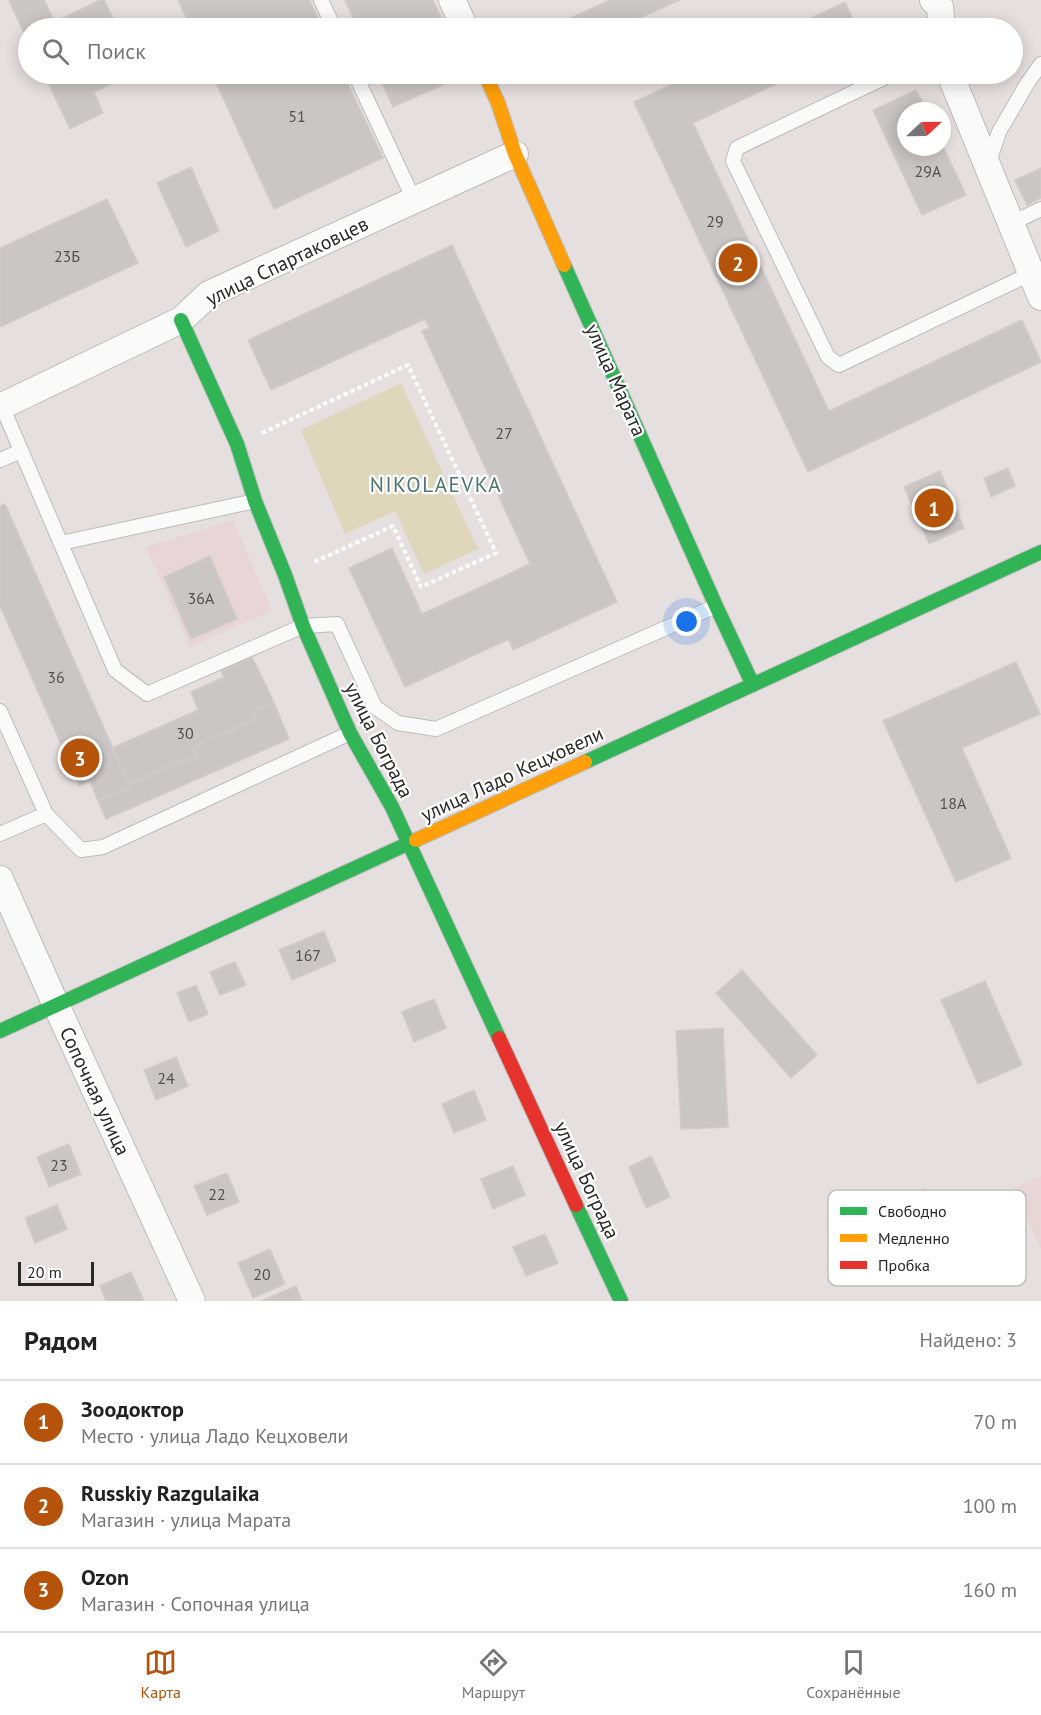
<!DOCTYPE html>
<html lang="ru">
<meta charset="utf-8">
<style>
:root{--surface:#fff;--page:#f6f6f6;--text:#222;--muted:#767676;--line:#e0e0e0;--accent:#b45309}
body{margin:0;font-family:"PT Sans",sans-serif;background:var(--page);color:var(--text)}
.compass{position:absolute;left:897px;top:102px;width:54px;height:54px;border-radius:50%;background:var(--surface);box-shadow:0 3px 15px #0003;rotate:68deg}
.scale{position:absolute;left:18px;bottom:15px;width:76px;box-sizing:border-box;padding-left:6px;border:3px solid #282828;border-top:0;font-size:16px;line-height:21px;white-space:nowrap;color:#282828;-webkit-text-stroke:4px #fff;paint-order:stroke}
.you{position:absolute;left:687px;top:622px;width:21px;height:21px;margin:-15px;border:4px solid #fff;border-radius:50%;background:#1a73e8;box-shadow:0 0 0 9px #1a73e833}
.badge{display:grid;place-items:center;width:39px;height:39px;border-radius:50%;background:var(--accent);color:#fff;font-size:20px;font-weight:700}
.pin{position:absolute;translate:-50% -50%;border:3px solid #fff;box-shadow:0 2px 6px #0006}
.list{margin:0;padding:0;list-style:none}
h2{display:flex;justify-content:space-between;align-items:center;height:78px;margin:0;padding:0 24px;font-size:26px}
h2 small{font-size:20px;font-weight:400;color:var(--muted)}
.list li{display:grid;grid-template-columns:39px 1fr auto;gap:18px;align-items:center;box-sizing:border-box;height:84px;padding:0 24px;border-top:2px solid var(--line)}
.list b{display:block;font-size:22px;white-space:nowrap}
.list p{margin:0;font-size:20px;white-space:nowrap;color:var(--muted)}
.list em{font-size:20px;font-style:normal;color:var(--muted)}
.icon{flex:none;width:33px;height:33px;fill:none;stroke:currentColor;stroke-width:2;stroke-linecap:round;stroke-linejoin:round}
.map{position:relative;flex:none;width:1041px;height:1301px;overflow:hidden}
.search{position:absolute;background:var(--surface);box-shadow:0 3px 15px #0003;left:18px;right:18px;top:18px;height:66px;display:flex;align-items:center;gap:15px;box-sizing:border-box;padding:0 21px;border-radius:33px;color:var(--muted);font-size:22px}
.sheet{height:330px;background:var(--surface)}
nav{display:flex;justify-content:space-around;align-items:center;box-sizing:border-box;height:84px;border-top:2px solid var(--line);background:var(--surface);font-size:16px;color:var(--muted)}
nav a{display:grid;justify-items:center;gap:3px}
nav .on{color:var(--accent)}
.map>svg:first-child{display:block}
</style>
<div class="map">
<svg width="1041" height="1301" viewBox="0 0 1041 1301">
<rect width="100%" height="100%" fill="#e6dfe0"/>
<path fill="#e8d5d8" d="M233,520l39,91 -82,36 -44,-100z
M1041,1176v73l-28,-61z"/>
<path fill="#dfd7bb" d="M401,383l77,166 -54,25 -29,-63 -50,23 -44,-104z"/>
<path fill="#cbc6c6" stroke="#d1cbcc" stroke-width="1.5" d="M11,0h33l11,22 45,-22h4l14,28h-90v13l-19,-40z
M178,0h131l14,28h-132z
M345,0h88l13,28h-88z
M610,0h70l-63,28h-47l-4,-8z
M845,2l12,26h-67z
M44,74h88l-38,18 9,21 -33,16z
M212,74h131l40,84 -109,51z
M378,74h89l-74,33z
M694,74h103l-104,49 136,288 193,-91 19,42 -233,110 -174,-370z
M916,90l11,21h-21v36h36v-3l24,51 -44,20 -49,-105z
M191,167l28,64 -33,16 -29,-64z
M1041,168v30l-14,7 -12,-25z
M107,199l31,64 -138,64v-79z
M452,245l165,357 -104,48 -4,-11 -104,48 -56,-119 43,-20 30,66 108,-50 -108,-233 7,-3 -4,-9 -154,71 -23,-50z
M1008,468l7,18 -24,11 -7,-19z
M940,471l24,57 -35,16 -25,-57z
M5,504l125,283 -32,14 -8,-20 -11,4 -79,-179v-100z
M210,556l27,63 -46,20 -27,-62z
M252,657l22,45 -21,9 3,8 -63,28 4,8 -68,29 -17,-36 86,-38 -7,-18 33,-15 -3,-6z
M1016,662l24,52 -78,34 49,110 -55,24 -73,-161z
M274,702l15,37 -183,80 -8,-18 32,-14 -1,-3 68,-29 -4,-8 63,-28 -3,-8z
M324,931l12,30 -44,19 -13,-30z
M235,962l11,23 -26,10 -10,-23z
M742,970l75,85 -26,23 -75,-85z
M985,981l37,84 -44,19 -37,-84z
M196,985l12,29 -19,8 -12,-29z
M434,999l12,29 -32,14 -12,-30z
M723,1028l5,99 -47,2 -5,-98z
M176,1057l12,29 -32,14 -12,-30z
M474,1090l12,30 -32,13 -12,-29z
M69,1144l12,30 -32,13 -12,-30z
M651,1156l19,41 -24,11 -17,-41z
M513,1166l12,29 -32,14 -12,-30z
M227,1173l12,29 -32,13 -13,-29z
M924,1189l24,51 -69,30 -23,-50z
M57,1205l10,24 -32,14 -10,-25z
M545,1234l13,29 -32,13 -13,-29z
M270,1249l15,35 -32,14 -15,-35z
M131,1272l13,29h-38l-6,-15z
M296,1286l6,15h-41z"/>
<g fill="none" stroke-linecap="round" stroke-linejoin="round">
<defs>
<path id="lane" d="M321,0l13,28
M355,74l59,126
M892,74l-155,74 -4,13 95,196 11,8 193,-92
M988,165l11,-33 29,-50 13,-18
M1010,224l31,-15
M2,406l113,264 32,24 156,-68 34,-2 38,83 23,16 38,6 280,-123
M0,460l21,-9
M61,543l194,-42
M0,711l46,103
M0,834l46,-20 35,36 22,-3 247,-114"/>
<path id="street" d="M452,0l13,28
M933,0l7,7 2,21
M950,74l91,223
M0,407l181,-87 28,-26 306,-140
M0,879l56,126 136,296"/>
<path id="fast" d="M564,265l152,341 37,79
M181,320l56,124 18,57 30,74 18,51 47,107 42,74 107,231
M585,762l456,-210
M0,1031l416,-191
M576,1205l45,96"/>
<path id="slow" d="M485,74l13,29 17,51 49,111
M416,840l169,-78"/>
<path id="jam" d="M499,1038l77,167"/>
</defs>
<use href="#lane" stroke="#bcbcbc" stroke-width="16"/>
<use href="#street" stroke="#bcbcbc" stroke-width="28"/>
<use href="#fast" stroke="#bcbcbc" stroke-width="16"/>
<use href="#slow" stroke="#bcbcbc" stroke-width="16"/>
<use href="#jam" stroke="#bcbcbc" stroke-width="16"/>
<path stroke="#fbfafa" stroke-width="4" stroke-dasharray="4.5 3" stroke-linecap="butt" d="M262,433l146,-68 88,188 -75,34 -28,-61 -81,37"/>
<use href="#lane" stroke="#fbfafa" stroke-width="14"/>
<use href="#street" stroke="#fbfafa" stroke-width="26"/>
<use href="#fast" stroke="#30b455" stroke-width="14"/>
<use href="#slow" stroke="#ff9f0a" stroke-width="14"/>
<use href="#jam" stroke="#e5322d" stroke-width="14"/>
</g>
<g text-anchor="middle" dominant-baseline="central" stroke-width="4.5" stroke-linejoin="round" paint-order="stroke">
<g font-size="16" fill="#525151">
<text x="297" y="116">51</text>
<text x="928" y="171">29А</text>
<text x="715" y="221">29</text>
<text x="67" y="256">23Б</text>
<text x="504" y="433">27</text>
<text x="201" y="598">36А</text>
<text x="56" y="677">36</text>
<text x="185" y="733">30</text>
<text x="953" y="803">18А</text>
<text x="308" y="955">167</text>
<text x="166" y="1078">24</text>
<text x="59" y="1165">23</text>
<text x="217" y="1194">22</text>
<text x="262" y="1274">20</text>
</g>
<g font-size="20" fill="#282828" stroke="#fff">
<text transform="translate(287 261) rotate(-26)">улица Спартаковцев</text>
<text transform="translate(616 380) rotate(66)">улица Марата</text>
<text transform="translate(379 740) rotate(63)">улица Бограда</text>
<text transform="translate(512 774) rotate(-25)">улица Ладо Кецховели</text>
<text transform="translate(95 1091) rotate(65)">Сопочная улица</text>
<text transform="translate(587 1180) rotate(65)">улица Бограда</text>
</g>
<g font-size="21" letter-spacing="1.5" fill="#4e7474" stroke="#fff">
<text x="436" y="484">NIKOLAEVKA</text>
</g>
</g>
<rect x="828" y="1190" width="198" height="96" rx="9" fill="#fff" stroke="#bebebe" stroke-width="1.5"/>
<rect x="840" y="1207" width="27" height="8" fill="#30b455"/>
<rect x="840" y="1234" width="27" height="8" fill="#ff9f0a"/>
<rect x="840" y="1261" width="27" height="8" fill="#e5322d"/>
<g font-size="16" fill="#282828">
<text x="878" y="1217">Свободно</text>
<text x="878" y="1244">Медленно</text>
<text x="878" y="1271">Пробка</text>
</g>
</svg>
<svg class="compass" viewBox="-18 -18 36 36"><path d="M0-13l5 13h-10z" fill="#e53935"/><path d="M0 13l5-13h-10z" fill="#767676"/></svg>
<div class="scale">20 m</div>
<div class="you"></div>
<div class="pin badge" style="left:934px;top:508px">1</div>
<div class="pin badge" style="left:738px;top:263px">2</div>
<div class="pin badge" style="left:80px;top:758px">3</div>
<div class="search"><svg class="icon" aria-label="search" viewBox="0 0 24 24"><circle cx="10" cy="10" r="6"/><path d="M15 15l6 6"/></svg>Поиск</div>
</div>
<section class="sheet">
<h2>Рядом<small>Найдено: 3</small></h2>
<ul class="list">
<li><span class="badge">1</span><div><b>Зоодоктор</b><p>Место · улица Ладо Кецховели</p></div><em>70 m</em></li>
<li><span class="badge">2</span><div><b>Russkiy Razgulaika</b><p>Магазин · улица Марата</p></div><em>100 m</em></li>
<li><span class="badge">3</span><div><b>Ozon</b><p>Магазин · Сопочная улица</p></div><em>160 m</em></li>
</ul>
</section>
<nav>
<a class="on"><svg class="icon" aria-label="map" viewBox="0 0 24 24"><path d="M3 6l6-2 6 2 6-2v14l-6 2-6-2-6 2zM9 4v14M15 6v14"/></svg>Карта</a>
<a><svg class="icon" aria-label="directions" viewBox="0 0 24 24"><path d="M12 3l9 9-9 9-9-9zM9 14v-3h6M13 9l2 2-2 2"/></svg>Маршрут</a>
<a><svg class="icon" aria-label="saved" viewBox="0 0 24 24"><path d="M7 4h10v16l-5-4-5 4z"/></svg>Сохранённые</a>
</nav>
